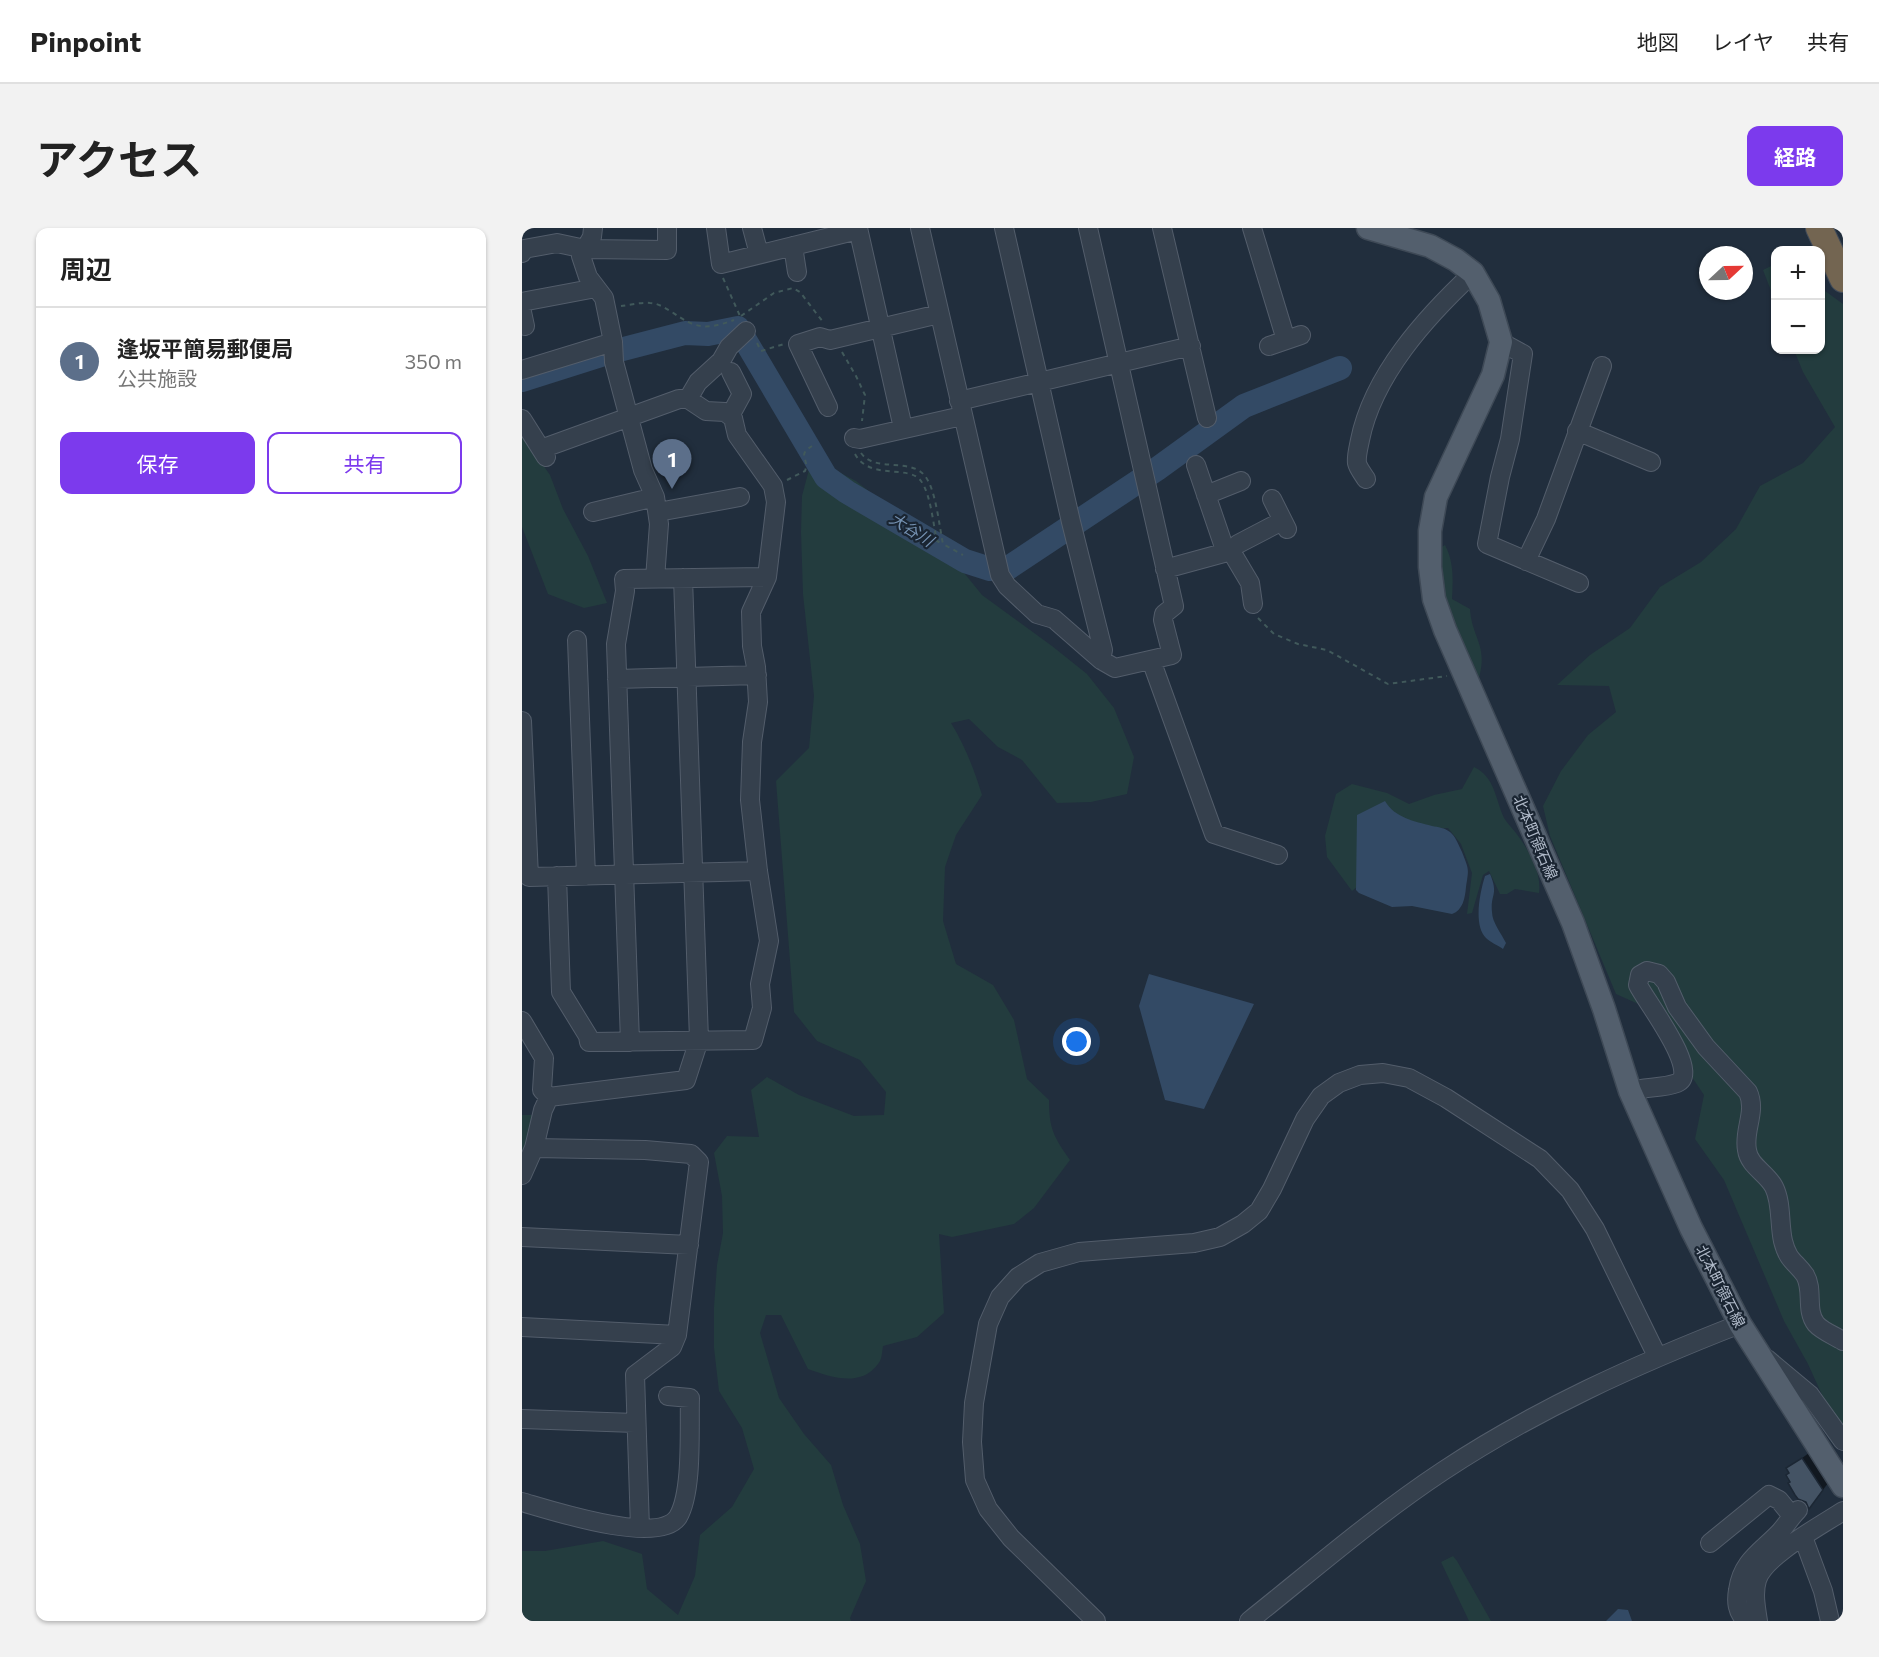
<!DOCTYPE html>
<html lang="ja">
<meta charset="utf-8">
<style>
:root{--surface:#fff;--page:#f2f2f2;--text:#222;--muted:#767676;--line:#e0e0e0;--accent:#7c3aed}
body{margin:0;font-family:Commissioner,"Noto Sans JP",sans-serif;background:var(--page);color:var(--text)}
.controls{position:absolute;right:18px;top:18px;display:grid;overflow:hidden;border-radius:12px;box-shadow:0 2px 4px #0004}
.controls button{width:54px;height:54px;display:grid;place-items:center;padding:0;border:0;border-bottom:2px solid var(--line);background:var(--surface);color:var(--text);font:30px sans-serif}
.compass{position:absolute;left:1177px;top:18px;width:54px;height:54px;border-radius:50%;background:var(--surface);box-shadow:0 2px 4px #0004;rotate:68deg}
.you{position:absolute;left:555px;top:814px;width:21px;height:21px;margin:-15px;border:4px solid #fff;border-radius:50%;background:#1a73e8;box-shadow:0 0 0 9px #1a73e833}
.badge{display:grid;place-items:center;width:39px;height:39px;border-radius:50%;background:var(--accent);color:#fff;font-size:20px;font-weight:700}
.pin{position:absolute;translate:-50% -50px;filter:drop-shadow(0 2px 3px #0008)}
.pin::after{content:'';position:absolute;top:32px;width:21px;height:18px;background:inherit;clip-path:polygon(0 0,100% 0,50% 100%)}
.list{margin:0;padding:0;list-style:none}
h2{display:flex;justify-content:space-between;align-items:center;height:78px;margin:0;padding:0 24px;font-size:26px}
h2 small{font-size:20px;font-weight:400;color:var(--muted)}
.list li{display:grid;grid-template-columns:39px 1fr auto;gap:18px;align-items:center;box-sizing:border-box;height:108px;padding:0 24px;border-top:2px solid var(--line)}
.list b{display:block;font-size:22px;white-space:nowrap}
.list p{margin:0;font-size:20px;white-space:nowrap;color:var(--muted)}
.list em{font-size:20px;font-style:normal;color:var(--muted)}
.actions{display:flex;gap:12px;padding:18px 24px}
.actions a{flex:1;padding:14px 0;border:2px solid var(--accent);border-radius:12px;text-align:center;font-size:21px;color:var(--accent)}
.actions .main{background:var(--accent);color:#fff}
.map{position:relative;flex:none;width:1321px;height:1393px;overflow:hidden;border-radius:12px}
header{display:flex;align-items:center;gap:36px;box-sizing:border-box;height:84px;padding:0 30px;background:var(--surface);border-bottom:2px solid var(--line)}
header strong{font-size:28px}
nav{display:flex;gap:33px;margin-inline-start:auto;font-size:21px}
.intro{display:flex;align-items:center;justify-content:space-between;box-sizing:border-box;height:144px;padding:0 36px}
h1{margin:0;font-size:42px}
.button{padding:15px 27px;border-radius:12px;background:var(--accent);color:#fff;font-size:21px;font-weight:700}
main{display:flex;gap:36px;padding:0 36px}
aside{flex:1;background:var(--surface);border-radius:12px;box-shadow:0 2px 4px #0004}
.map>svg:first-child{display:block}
</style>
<header>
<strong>Pinpoint</strong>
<nav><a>地図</a><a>レイヤ</a><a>共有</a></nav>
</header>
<div class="intro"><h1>アクセス</h1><a class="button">経路</a></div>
<main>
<aside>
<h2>周辺<small></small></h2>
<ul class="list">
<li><span class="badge" style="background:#5c6f8a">1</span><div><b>逢坂平簡易郵便局</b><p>公共施設</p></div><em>350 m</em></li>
</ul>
<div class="actions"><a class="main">保存</a><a>共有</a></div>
</aside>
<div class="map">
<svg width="1321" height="1393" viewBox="0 0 1321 1393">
<rect width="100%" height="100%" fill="#212e3d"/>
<path fill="#233c3e" d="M1253,36v37l-12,-31z
M1299,60l22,16v1137l-35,-77 -24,-43 -60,-141 -29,-41 9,-44 -59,-88 -29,-13 -66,-158 -7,-30 18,-35 27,-36 28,-23 -7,-26 -52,-1 33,-30 40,-27 30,-41 41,-25 35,-33 24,-43 43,-23 32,-36 -32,-55 -9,-22h26z
M0,207l28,40 13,34 25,47 19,47 -23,5 -36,-14 -26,-67z
M290,230l44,23 96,77 30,37 70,51 35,28 27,34 20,49 -7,37 -36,8 -34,1 -35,-43 -24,-13 -29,-28 -18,4c14,23 23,46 31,72l-26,40 -11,32 -2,54 13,43 37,21 21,35 13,59 22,21c0,29 5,37 21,60l-36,48 -20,16 -62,13 -13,-3 5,79 -27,24 -34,9c-1,6 -1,14 -5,18 -18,24 -47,13 -70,5l-27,-54h-15l-6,18 19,65 25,36 27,31 12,40 17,39 6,37 -16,37 1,3h-329v-70h23l58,-10 39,13 5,35 31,26 17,-39 5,-41 32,-28 22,-38 -12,-41 -23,-37 -5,-43v-41l3,-42 6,-32 -1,-37 -8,-43 13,-17 32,1 -8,-47 16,-13 32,18 55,21 30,-1 2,-23 -26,-32 -43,-19 -23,-29 -18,-231 33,-33 5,-52 -11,-102 -2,-62 1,-36z
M923,317c9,17 8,35 7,54l18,10c2,30 18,35 9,69l-5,-3 -29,-74 -8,-51z
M952,539c21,10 21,31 30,51 3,5 8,10 12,15 12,16 26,39 23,60l-24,-4 -8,5h-7l-11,-23 -6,4 -11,38 -5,1 5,-41 -11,-29 -13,-16 -21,1 -75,62 -25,-34 -2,-21 11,-42 16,-10 35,9 22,11 25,-9 28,-6z
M0,887h12l-12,40z
M931,1328l4,5 34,60h-22l-28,-59z"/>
<path fill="#334a65" d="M863,573c10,17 29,20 47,25 6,1 13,2 18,6 6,5 8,12 12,20 7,18 7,16 4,35 -1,11 -3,23 -14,27l-40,-8 -20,1 -33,-14 -3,-3 1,-75z
M968,646c9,21 0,20 2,38 0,10 9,21 14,31l-3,6c-4,-3 -13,-7 -17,-11 -13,-13 -6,-46 -1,-62z
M627,746l105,30 -50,105 -39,-9 -26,-94z
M1096,1381l10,1 4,11h-26z"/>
<path fill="#0007" d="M1287,1225l19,30 -13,18 -27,-33z"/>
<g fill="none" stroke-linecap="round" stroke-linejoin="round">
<path stroke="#334a65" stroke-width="24" d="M0,152l82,-26 81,-21 23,1 30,-6 88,149 21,15 118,69 25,8 18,-1 149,-99 87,-63 96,-38"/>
</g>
<path fill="#445364" stroke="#1c2734" stroke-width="1.5" d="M1280,1230l21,32 -14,19 -3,-7 -8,-3 -3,-4 -7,-12 2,-1 -4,-7 3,-2 -3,-5z"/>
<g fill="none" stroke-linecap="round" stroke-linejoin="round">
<defs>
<path id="minor" d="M71,0l-1,9 -11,19 7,21 16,21 9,44 1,20 29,108 12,27 4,27 -4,55
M194,0l5,36 137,-34
M230,0l7,26
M336,0l45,200
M398,0l80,347 7,11 30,28 17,5 47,41 14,8 57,-13 -9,-35 1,-6 10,-8 -86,-378
M482,0l67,294 32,128 -2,10
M640,0l45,190
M730,0l34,112
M271,18l4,26
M0,25l2,-4 33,-6 28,6 82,1v-22
M0,74l74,-14
M0,84l3,14
M979,114l22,12 -13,85 -10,38 -13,67 92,39
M747,118l32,-11
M0,142l91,-28
M166,171l10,-17 23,-21 8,-14 17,-16
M437,173l232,-55
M306,179l-30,-63 22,-7 10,3 109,-26
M208,188l12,-22 -11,-22
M0,191l24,38
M1055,203l74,31
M332,210l6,1 102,-23
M19,221l138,-50h9l18,12 19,1 8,6 4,17 36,51 3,16 -9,75 -16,35 1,34 4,21 2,35 -6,40 -2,58 8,71 11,70 -9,43 2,24 -9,32 -164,2 -1,-6 -27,-44 -4,-116
M674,237l27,79 8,7 7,-7 44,-23
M844,251c-3,-5 -8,-11 -9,-16 -1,-7 2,-17 3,-23 13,-65 66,-123 113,-167
M684,267l35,-14
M750,271l15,30
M71,284l62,-15
M136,284l82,-15
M1004,333l20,-42 56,-153
M643,341l66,-18 19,32 3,21
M55,412l9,236
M629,432l63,174 64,21
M95,451l140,-4
M0,493l7,156 229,-6
M0,793l22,37 -2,32 7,7
M108,814l-14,-398 9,-53 -1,-12 143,-2
M1108,863c15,-4 34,-3 47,-8 25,-10 -32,-83 -39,-98l2,-10 7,-4 12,3 7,8 11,25 29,40 42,45c9,20 -5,38 -1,58 2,16 20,23 27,37 8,16 5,36 9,54 5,20 12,20 22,34 9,15 0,35 11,49 6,7 19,12 27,17
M27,869l137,-17 13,-40 -16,-462
M12,920l111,2 46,4 8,8 -22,173 -5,12 -37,28 5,153
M0,947l12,-27 9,-38 6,-13
M0,1009l167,8
M0,1099l155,8
M1245,1131l43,36 33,46
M0,1191l113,4
M0,1274c28,8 137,44 156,15 15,-25 11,-89 12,-119l-22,-2
M1281,1309l20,54 7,30
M1188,1315l59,-48 10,5 13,16
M1235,1392h-12c-8,-9 -9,-18 -7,-30 4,-29 23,-38 42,-58 6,-7 11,-15 18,-22
M574,1393l-85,-83 -23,-29 -13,-29 -3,-38 2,-39 14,-79 12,-27 18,-20 22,-14 39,-11 115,-9 26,-6 23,-13 16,-13 13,-22 33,-70 16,-23 18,-13 21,-8 23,-2 26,5 37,20 94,61 30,31 25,39 62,127
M727,1393c64,-51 126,-105 194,-150 92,-61 194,-107 297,-147
M1236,1393c-2,-13 -5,-28 -1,-41 7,-24 65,-55 86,-69"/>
<path id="major" d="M846,0l62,18 26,14 17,13 16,28 12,41 -8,33 -57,122 -6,34v36l4,32 11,31 128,293 31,86 26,82 61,137 49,96 103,162"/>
<path id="highway" d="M1297,0l24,51"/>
</defs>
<use href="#minor" stroke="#535d6b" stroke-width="20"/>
<use href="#major" stroke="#3e4956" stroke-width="25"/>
<use href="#highway" stroke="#404a58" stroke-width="28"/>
<path stroke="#41595b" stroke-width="2" stroke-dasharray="4.5 4.5" stroke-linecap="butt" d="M201,50l17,38
M99,78c9,-1 20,-4 29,-3 8,0 15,5 22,9 24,17 34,18 62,8
M219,88l33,-23 19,-5 7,4 23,30
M235,115l4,8 23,-7
M320,124l14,24 9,19 -3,26
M339,225c14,20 49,4 64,23 11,14 14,49 18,68l20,11
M333,226c15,27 54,10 66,27 10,14 12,43 16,60l6,3
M265,252l18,-9c5,-13 -9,-15 7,-25
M736,390l16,16 24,10 29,6 61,34 59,-8"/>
<use href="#minor" stroke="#35404d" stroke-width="18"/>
<use href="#major" stroke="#535f6d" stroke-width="22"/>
<use href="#highway" stroke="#736551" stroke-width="26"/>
</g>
<g text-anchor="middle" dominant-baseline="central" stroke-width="4.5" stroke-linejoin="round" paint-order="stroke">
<g font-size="15" fill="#b0bac9" stroke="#1a2532">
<text transform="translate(1014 609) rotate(67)">北本町領石線</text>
<text transform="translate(1199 1058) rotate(63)">北本町領石線</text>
</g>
<g font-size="16" font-style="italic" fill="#7592b2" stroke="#1a2532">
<text transform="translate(390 301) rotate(32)">大谷川</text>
</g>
</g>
</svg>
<div class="controls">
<button>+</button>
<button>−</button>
</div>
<svg class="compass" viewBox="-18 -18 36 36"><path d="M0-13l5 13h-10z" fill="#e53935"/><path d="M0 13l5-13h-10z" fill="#767676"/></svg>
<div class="you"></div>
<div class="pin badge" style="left:150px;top:261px;background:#5c6f8a">1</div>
</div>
</main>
